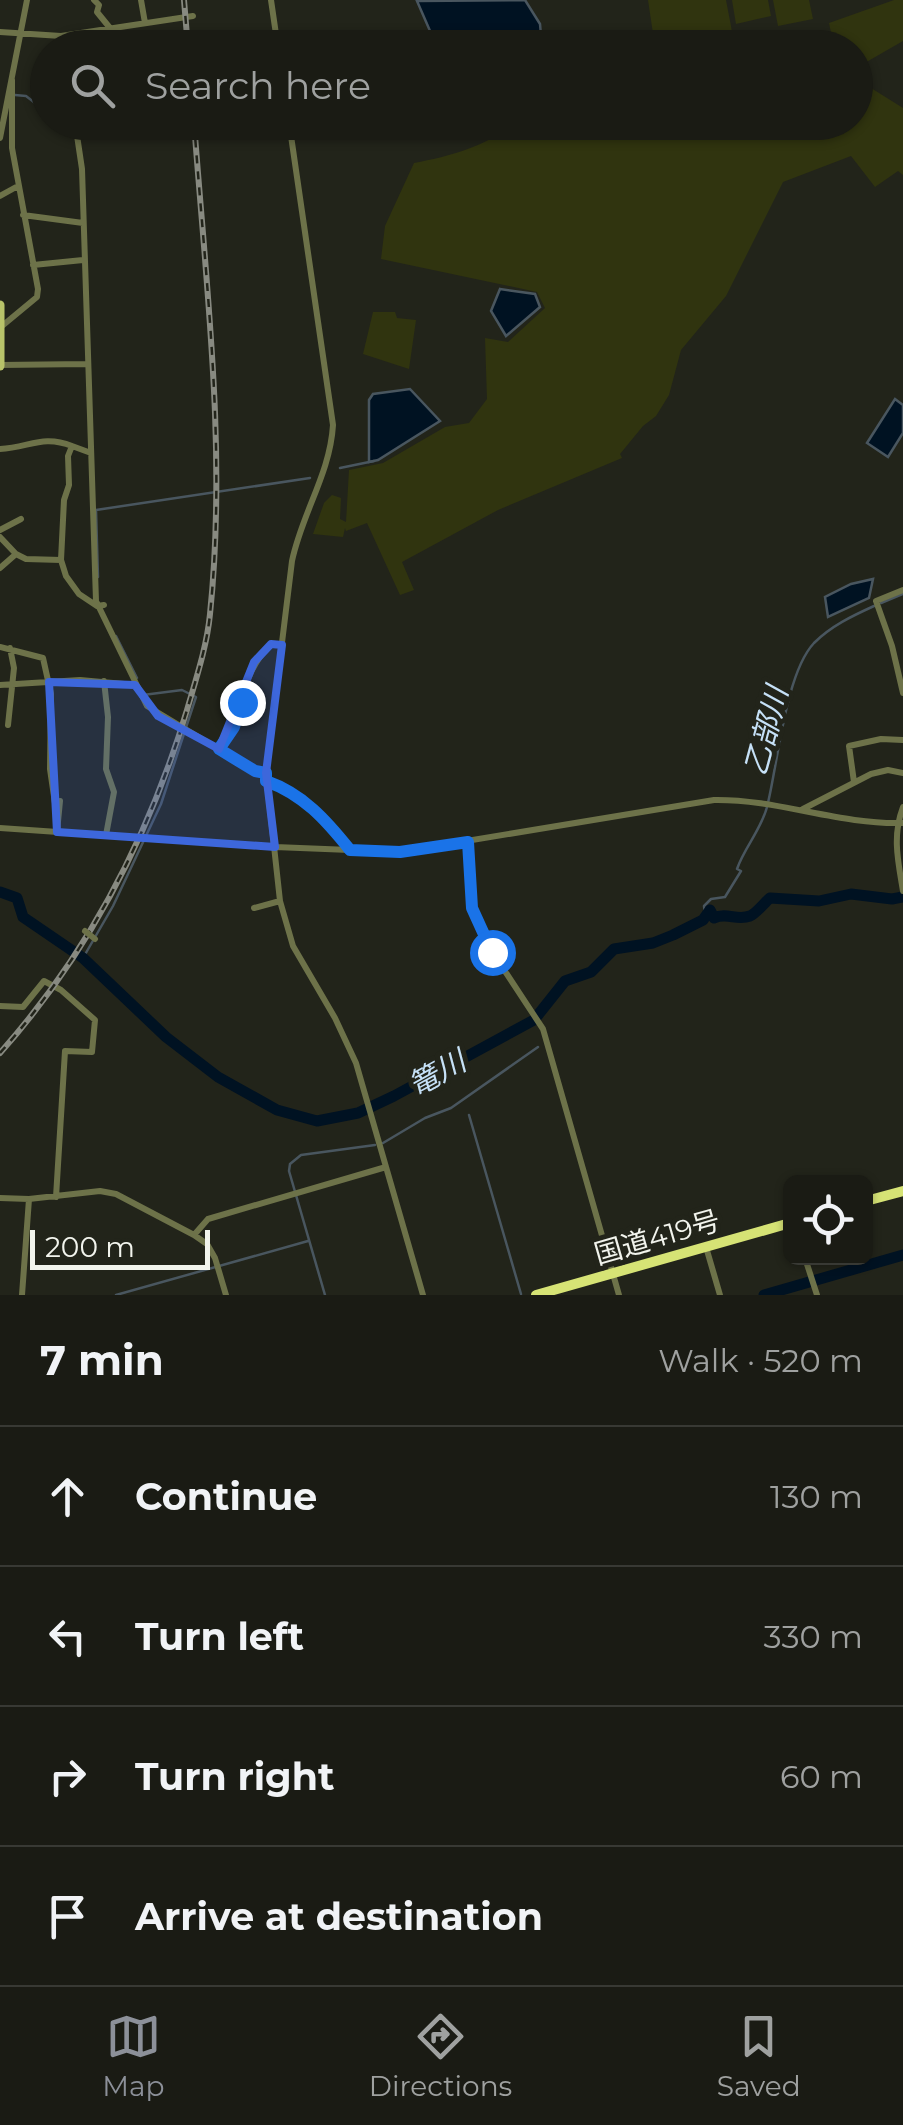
<!DOCTYPE html>
<meta charset="utf-8">
<style>
:root{--surface:#1a1b14;--page:#272822;--text:#f1f3f6;--muted:#9fa1a0;--line:#383934;--accent:#8c9099}
body{margin:0;font-family:Montserrat,"Noto Sans JP",sans-serif;background:var(--page);color:var(--text)}
.controls{position:absolute;right:30px;bottom:30px;display:grid;overflow:hidden;border-radius:15px;box-shadow:0 2px 8px #0004}
.controls button{width:90px;height:90px;display:grid;place-items:center;padding:0;border:0;border-bottom:2px solid var(--line);background:var(--surface);color:var(--text);font:50px sans-serif}
.scale{position:absolute;left:30px;bottom:25px;width:180px;box-sizing:border-box;padding-left:10px;border:5px solid #f2f4ed;border-top:0;font-size:28px;line-height:35px;white-space:nowrap;color:#f2f4ed;-webkit-text-stroke:8px #22241a;paint-order:stroke}
.stop{position:absolute;width:30px;height:30px;margin:-22px;border:8px solid #1a73e8;border-radius:50%;background:#fff}
.stop.end{background:#1a73e8;border-color:#fff;box-shadow:0 2px 10px #0008}
.list{margin:0;padding:0;list-style:none}
h2{display:flex;justify-content:space-between;align-items:center;height:130px;margin:0;padding:0 40px;font-size:42px}
h2 small{font-size:32px;font-weight:400;color:var(--muted)}
.list li{display:grid;grid-template-columns:65px 1fr auto;gap:30px;align-items:center;box-sizing:border-box;height:140px;padding:0 40px;border-top:2px solid var(--line)}
.list b{display:block;font-size:38px;white-space:nowrap}
.list em{font-size:32px;font-style:normal;color:var(--muted)}
.icon{flex:none;width:55px;height:55px;fill:none;stroke:currentColor;stroke-width:2;stroke-linecap:round;stroke-linejoin:round}
.map{position:relative;flex:none;width:903px;height:1295px;overflow:hidden}
.search{position:absolute;background:var(--surface);box-shadow:0 2px 8px #0004;left:30px;right:30px;top:30px;height:110px;display:flex;align-items:center;gap:25px;box-sizing:border-box;padding:0 35px;border-radius:55px;color:var(--muted);font-size:38px}
.sheet{height:690px;background:var(--surface)}
nav{display:flex;justify-content:space-around;align-items:center;box-sizing:border-box;height:140px;border-top:2px solid var(--line);background:var(--surface);font-size:28px;color:var(--muted)}
nav a{display:grid;justify-items:center;gap:5px}
nav .on{color:var(--accent)}
.map>svg:first-child{display:block}
</style>
<div class="map">
<svg width="903" height="1295" viewBox="0 0 903 1295">
<rect width="100%" height="100%" fill="#22241a"/>
<path fill="#30340f" d="M648,0h78l9,47h-80z
M732,0h36l3,16 -35,8z
M773,0h36l4,19 -35,7z
M894,0h9v41l-47,27v-20l-22,-1 -5,-24z
M779,33h37l6,14h-76l-2,-4z
M856,84l15,4 32,20v67l-5,-4 -23,16 -24,-31 -68,26 -57,114 -45,54 -12,45 -13,21 -13,10 -23,28 2,4 -124,52 -96,52 12,28 -14,5 -33,-72 -21,8 -1,-3 -2,9 -30,-3 11,-31 8,-8 9,3 -1,21 6,3 3,-52 34,-7 62,-36 24,-4 18,-24 -2,-61 23,4 37,-34 -8,-16 -156,-33 4,-33 29,-63c39,-7 71,-17 103,-40l339,-1z
M373,312h22l2,6 19,2 -7,49 -46,-15z"/>
<path fill="#001222" stroke="#49565f" stroke-width="2.5" d="M525,0l15,24 2,23h-105l-20,-46z
M500,289l35,5 5,13 -34,29 -15,-25z
M410,389l30,32 -62,39 -9,2v-62l4,-6z
M895,399l8,6v28l-15,24 -21,-14z
M873,579l-4,19 -41,19 -3,-20 26,-13z"/>
<g fill="none" stroke-linecap="round" stroke-linejoin="round">
<path stroke="#49565f" stroke-width="2.5" d="M15,95l11,1 22,17
M60,122l8,7 53,-7
M450,122l4,8 14,4 7,-3 -1,-9
M340,468l34,-7
M98,577l-2,-67 214,-32
M881,603l22,-9
M116,636l21,42
M705,913l-1,-7 7,-7 14,-2 16,-26 -4,-2c7,-21 24,-39 30,-62 11,-43 18,-133 47,-164 17,-17 38,-27 60,-37
M83,958l30,-52 48,-102 35,-107 -14,-7 -39,5
M469,1115l52,179
M383,1143l42,-25 26,-10 87,-61
M116,1295l192,-54
M325,1295l-36,-124 1,-7 11,-9 74,-10"/>
<path stroke="#001222" stroke-width="11" d="M0,892l17,6 6,19 60,41 83,79 52,40 59,33 40,11 41,-8 36,-17 140,-76 31,-39 26,-9 23,-23 39,-6 20,-8 30,-15 7,-10 4,8c13,-6 23,3 36,-2 7,-3 14,-13 20,-18l49,3 32,-7 41,5 11,-2
M764,1295l139,-40"/>
<path stroke="#6d7249" stroke-width="6" d="M94,0l5,5 -2,7 13,16
M141,0l4,23
M271,0l7,48
M0,32l61,4 132,-20
M61,36l2,12
M75,122l7,47 14,432 51,105 108,65 11,2
M289,122l44,303c-3,49 -31,88 -41,136l-26,212 14,128 13,45 42,72 21,45 67,232
M0,138l27,-138
M0,196l18,-10
M23,215l60,8
M33,265l50,-5
M2,326l35,-29 1,-8 -26,-141v-68
M0,365l87,-1
M0,449c29,-1 42,-15 72,-3
M91,453l-19,-7 -4,10 1,29 -5,15 -3,60 5,16 13,18 18,12 7,-1
M0,530l21,-11
M0,537l16,17 -16,14
M16,554l10,5 35,1
M903,590l-27,11 16,45 11,47
M0,647l43,11 8,36 -1,75 7,48
M104,681l4,36 -2,52 8,23 -8,43
M0,685l80,-5 55,5
M8,725l6,-57 -4,-20
M219,749c25,-36 20,-74 52,-105l11,1
M266,781c37,13 60,39 84,69
M854,782l-5,-36 32,-7 22,1
M903,807c-11,29 -5,54 0,84
M803,809l68,-35 17,-4 15,3
M0,828l275,19 125,5 314,-52c64,-1 125,25 189,23
M57,832l3,-31
M469,842l3,66 21,45 50,76 76,266
M254,908l26,-7
M0,1006l23,1 21,-26 17,9 34,30 -3,32 -27,-1 -9,146
M0,1198l29,1 71,-8 16,3 78,41 13,9 8,14 11,37
M194,1235l14,-16 178,-52
M706,1247l14,48
M805,1258l12,37
M22,1295l7,-96"/>
<path stroke="#b8c369" stroke-width="9" d="M0,305v61"/>
<path stroke="#d6e375" stroke-width="10" d="M866,1201l37,-10
M536,1295l254,-72"/>
<defs>
<path id="rail" d="M184,0l4,48
M0,1053c88,-99 149,-217 187,-343 9,-31 20,-64 23,-96 17,-164 -4,-328 -16,-492"/>
</defs>
<use href="#rail" stroke="#888a81" stroke-width="6"/>
<use href="#rail" stroke="#22241a" stroke-width="2.5" stroke-dasharray="8" stroke-linecap="butt"/>
<path stroke="#6d7249" stroke-width="6" d="M85,931l10,8"/>
</g>
<g fill="none" stroke-linecap="round" stroke-linejoin="round">
<path stroke="#1a73e8" stroke-width="12" d="M242,702l-8,25 -15,22 36,22 11,2v8c37,13 60,39 84,69l50,2 68,-10 4,66 20,44"/>
</g>
<path fill="#3d67db" fill-opacity="0.2" stroke="#3d67db" stroke-width="8" stroke-linejoin="round" d="M271,644l11,1 -16,128 9,74 -218,-15 -8,-150 86,3 23,31 61,33 35,-87z"/>
<g text-anchor="middle" dominant-baseline="central" stroke-width="10" stroke-linejoin="round" paint-order="stroke">
<g font-size="28" fill="#f2f4ed" stroke="#22241a">
<text transform="translate(657 1237) rotate(-16)">国道419号</text>
</g>
<g font-size="30" font-style="italic" fill="#c6e1f7" stroke="#22241a">
<text transform="translate(766 731) rotate(-75)">乙部川</text>
<text transform="translate(437 1073) rotate(-29)">篭川</text>
</g>
</g>
</svg>
<div class="controls">
<button><svg class="icon" aria-label="locate" viewBox="0 0 24 24"><circle cx="12" cy="12" r="6"/><path d="M12 2v4M12 18v4M2 12h4M18 12h4"/></svg></button>
</div>
<div class="scale">200 m</div>
<div class="stop" style="left:492px;top:952px"></div>
<div class="stop end" style="left:242px;top:702px"></div>
<div class="search"><svg class="icon" aria-label="search" viewBox="0 0 24 24"><circle cx="10" cy="10" r="6"/><path d="M15 15l6 6"/></svg>Search here</div>
</div>
<section class="sheet">
<h2>7 min<small>Walk · 520 m</small></h2>
<ul class="list">
<li><svg class="icon" aria-label="ahead" viewBox="0 0 24 24"><path d="M12 20V5M6 11l6-6 6 6"/></svg><div><b>Continue</b></div><em>130 m</em></li>
<li><svg class="icon" aria-label="left" viewBox="0 0 24 24"><path d="M17 20v-9H6M10 6l-5 5 5 5"/></svg><div><b>Turn left</b></div><em>330 m</em></li>
<li><svg class="icon" aria-label="right" viewBox="0 0 24 24"><path d="M7 20v-9h11M14 6l5 5-5 5"/></svg><div><b>Turn right</b></div><em>60 m</em></li>
<li><svg class="icon" aria-label="arrive" viewBox="0 0 24 24"><path d="M6 21V4h12l-3 4 3 4H6"/></svg><div><b>Arrive at destination</b></div></li>
</ul>
</section>
<nav>
<a class="on"><svg class="icon" aria-label="map" viewBox="0 0 24 24"><path d="M3 6l6-2 6 2 6-2v14l-6 2-6-2-6 2zM9 4v14M15 6v14"/></svg>Map</a>
<a><svg class="icon" aria-label="directions" viewBox="0 0 24 24"><path d="M12 3l9 9-9 9-9-9zM9 14v-3h6M13 9l2 2-2 2"/></svg>Directions</a>
<a><svg class="icon" aria-label="saved" viewBox="0 0 24 24"><path d="M7 4h10v16l-5-4-5 4z"/></svg>Saved</a>
</nav>
